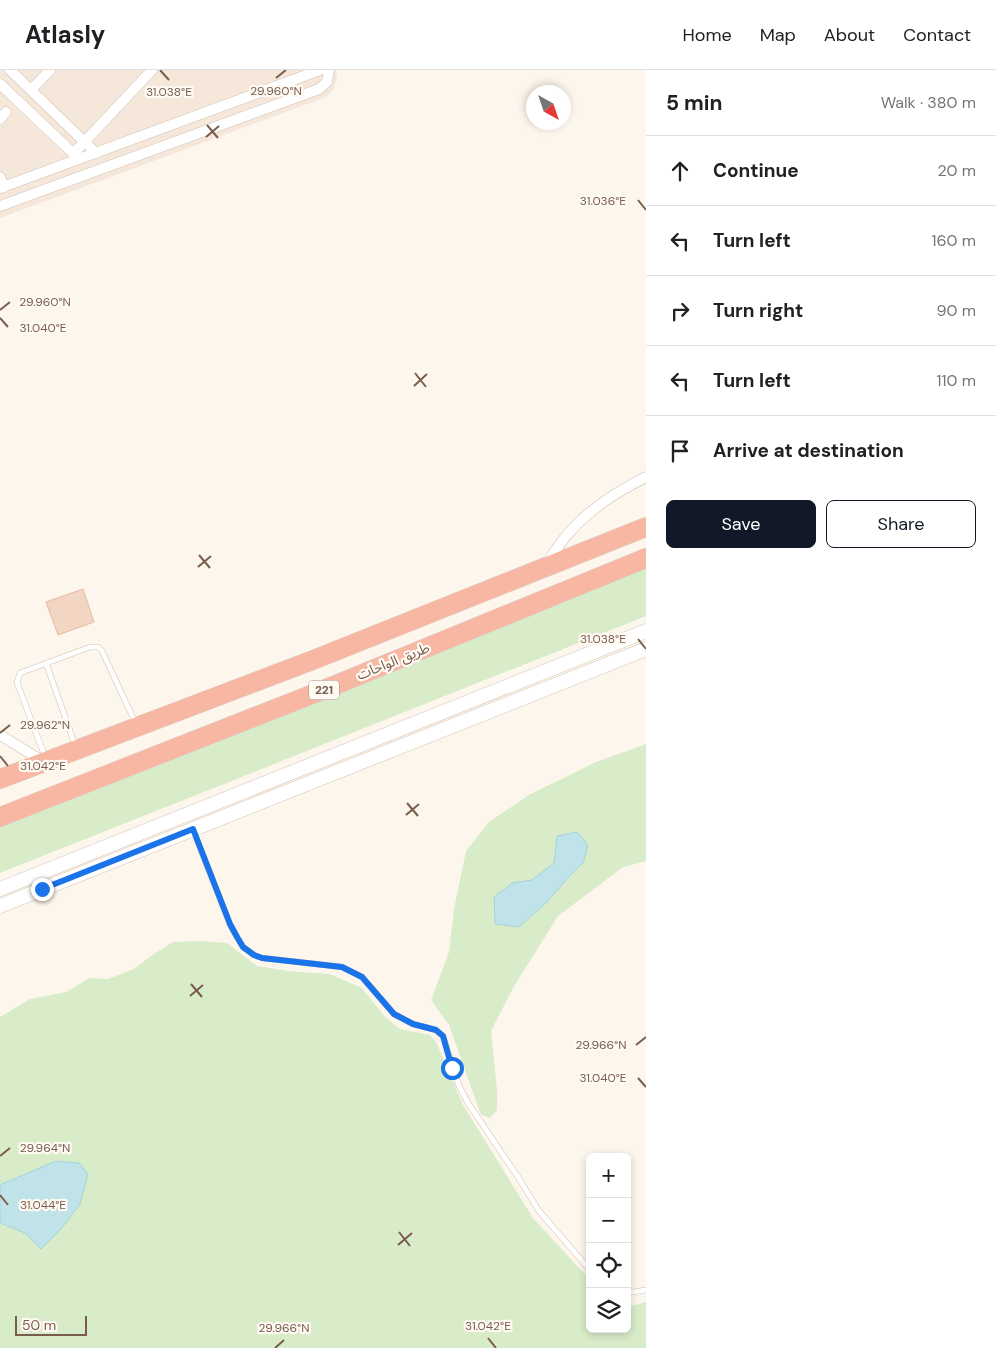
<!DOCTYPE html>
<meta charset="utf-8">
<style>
:root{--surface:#fff;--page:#f2f2f2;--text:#202124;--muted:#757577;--line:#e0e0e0;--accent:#111827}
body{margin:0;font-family:"DM Sans","Noto Sans Arabic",sans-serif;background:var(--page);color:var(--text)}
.controls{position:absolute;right:15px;bottom:15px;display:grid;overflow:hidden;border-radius:8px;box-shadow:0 2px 8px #0003}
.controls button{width:45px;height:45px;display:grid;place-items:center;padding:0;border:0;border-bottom:1px solid var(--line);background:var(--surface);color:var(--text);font:25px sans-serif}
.compass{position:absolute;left:526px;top:15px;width:45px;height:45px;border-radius:50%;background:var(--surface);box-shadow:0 2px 8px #0003;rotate:140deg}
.scale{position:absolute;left:15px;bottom:12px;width:72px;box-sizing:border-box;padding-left:5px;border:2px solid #7a5c4d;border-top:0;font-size:14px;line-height:18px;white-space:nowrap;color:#7a5c4d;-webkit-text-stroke:4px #fffaf3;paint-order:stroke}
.stop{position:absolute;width:15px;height:15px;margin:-11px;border:4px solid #1a73e8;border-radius:50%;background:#fff}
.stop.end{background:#1a73e8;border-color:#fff;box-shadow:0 1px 5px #0008}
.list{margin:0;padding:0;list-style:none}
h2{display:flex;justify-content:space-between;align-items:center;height:65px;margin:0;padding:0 20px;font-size:21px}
h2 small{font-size:16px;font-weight:400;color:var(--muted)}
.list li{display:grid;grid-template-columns:32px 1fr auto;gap:15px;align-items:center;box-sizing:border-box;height:70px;padding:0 20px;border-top:1px solid var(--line)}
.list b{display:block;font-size:19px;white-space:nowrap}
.list em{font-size:16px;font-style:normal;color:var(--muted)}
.actions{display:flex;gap:10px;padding:15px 20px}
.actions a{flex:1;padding:11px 0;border:1px solid var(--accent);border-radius:8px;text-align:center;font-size:18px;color:var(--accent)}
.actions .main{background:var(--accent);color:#fff}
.icon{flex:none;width:28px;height:28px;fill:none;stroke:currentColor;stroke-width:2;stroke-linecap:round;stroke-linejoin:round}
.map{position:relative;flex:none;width:646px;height:1278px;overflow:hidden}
header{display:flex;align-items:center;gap:30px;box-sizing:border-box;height:70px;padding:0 25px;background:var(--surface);border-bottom:1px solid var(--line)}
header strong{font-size:24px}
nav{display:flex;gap:28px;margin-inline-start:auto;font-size:18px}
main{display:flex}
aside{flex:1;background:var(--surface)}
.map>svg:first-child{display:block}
</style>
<header>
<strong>Atlasly</strong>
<nav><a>Home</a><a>Map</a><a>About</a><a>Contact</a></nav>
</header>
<main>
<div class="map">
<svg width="646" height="1278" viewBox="0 0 646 1278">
<rect width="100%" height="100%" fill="#fdf6ec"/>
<path fill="#f5e8da" d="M0,0h336l1,8 -3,11 -8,8 -326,121z"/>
<path fill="#d8ecc9" d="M646,497v49l-646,257v-50z
M646,674v117l-23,6 -65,49 -45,72 -22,43 6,60v19l-7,8 -9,-3 -32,-90 -18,-25 18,-48 5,-43 12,-58 23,-29 40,-27 67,-33z
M201,871l26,2 30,23 31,5 42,3 32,14 23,29 15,12 30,6 7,9 26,61 70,113 57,62v49h37v-22l19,-5v46h-646v-331l30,-18 36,-7 24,-14 18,1 26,-10 17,-13 22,-14z"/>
<path fill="#bfe3e8" stroke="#a5d3da" d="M577,762l11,13 -5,18 -16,16 -21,24 -27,24 -24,-3 -1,-27 18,-14 20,-3 22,-17 3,-27z
M56,1091l23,2 9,11 -8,30 -19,25 -20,20 -16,-16 -25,-10v-38z"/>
<path fill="#f3d5c3" stroke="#e6bba3" d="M83,519l11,33 -36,13 -12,-33z"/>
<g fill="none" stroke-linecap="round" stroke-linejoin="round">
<defs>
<path id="lane" d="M46,593l29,82
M46,689l-29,-76 3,-10 70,-26h8l4,4 34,73
M193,760l37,95 7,12 6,10 11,8 8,3 80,9 20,10 32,37 19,10 23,6 7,6 16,50 9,17 50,74 21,34 51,59
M627,1223l19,-3"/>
<path id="street" d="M10,0l86,83
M0,14l77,73
M31,20l19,-20
M0,49l6,-7
M73,84l79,-84
M0,107l4,10
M0,118l320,-118
M0,136l319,-117 8,-7 2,-12
M546,494c7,-9 13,-20 21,-29 20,-24 51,-44 79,-58
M0,665l44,27"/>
<path id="secondary" d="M0,819l646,-258
M0,836l646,-257"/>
<path id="highway" d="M0,709l313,-119 333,-133
M0,747l323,-127 323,-132"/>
</defs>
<use href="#lane" stroke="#d1beb0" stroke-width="6"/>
<use href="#street" stroke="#d1beb0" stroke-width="11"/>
<use href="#secondary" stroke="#d6c0b0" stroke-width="15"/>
<use href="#highway" stroke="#dad1cd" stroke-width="20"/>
<use href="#lane" stroke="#fff" stroke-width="5"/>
<use href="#street" stroke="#fff" stroke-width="10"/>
<use href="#secondary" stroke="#fff" stroke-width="14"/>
<use href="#highway" stroke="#f7b7a3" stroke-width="19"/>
</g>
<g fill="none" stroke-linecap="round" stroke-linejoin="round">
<path stroke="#1a73e8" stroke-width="6" d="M42,819l151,-60 37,95 7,13 6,10 11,8 8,3 80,9 20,10 32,37 19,10 23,6 7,6 9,32"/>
</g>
<path fill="none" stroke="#7a5c4d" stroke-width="2" d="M160,0l9,10M276,8l10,-8M207,55l11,13M206,67l13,-11M638,130l8,10M0,240l10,-8M0,248l8,9M415,303l11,14M414,316l13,-12M199,485l11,13M198,497l13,-11M638,569l8,10M0,663l10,-8M0,686l8,10M407,733l11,13M406,745l13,-11M191,914l11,13M190,926l13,-11M636,975l10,-8M638,1008l8,9M0,1086l10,-8M0,1125l8,10M399,1162l11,14M398,1175l14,-12M488,1268l8,10M275,1278l9,-8"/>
<g text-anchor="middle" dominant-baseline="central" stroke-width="4.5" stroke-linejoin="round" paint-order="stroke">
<rect fill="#fffaf3" stroke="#a28b7f" stroke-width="1" x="309" y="610.5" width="30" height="19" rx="4"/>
<g font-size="12" font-weight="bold" fill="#7a5c4d">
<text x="324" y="620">221</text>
</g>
<g font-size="14" fill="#7a5c4d" stroke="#fffaf3">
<text transform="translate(393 591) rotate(-22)">طريق الواحات</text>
</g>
</g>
<g font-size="12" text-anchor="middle" fill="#7a5c4d" stroke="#fffaf3" stroke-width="4.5" stroke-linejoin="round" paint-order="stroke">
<text x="276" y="25">29.960°N</text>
<text x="169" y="26">31.038°E</text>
<text x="603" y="135">31.036°E</text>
<text x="45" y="236">29.960°N</text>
<text x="43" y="262">31.040°E</text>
<text x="603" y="573">31.038°E</text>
<text x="45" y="659">29.962°N</text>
<text x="43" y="700">31.042°E</text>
<text x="601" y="979">29.966°N</text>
<text x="603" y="1012">31.040°E</text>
<text x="45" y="1082">29.964°N</text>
<text x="43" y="1139">31.044°E</text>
<text x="488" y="1260">31.042°E</text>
<text x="284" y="1262">29.966°N</text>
</g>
</svg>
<div class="controls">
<button>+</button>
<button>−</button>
<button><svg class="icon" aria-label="locate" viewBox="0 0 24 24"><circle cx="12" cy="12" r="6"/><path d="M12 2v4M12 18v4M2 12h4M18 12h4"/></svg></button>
<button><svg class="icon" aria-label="layers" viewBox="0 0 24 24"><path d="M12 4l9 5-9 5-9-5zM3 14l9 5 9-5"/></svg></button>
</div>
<svg class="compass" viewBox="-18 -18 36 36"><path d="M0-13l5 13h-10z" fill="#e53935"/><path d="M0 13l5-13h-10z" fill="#757577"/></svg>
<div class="scale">50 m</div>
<div class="stop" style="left:452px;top:998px"></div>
<div class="stop end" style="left:42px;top:819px"></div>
</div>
<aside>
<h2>5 min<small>Walk · 380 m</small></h2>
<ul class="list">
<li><svg class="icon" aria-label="ahead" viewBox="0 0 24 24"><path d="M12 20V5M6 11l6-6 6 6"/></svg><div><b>Continue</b></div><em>20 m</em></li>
<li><svg class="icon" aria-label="left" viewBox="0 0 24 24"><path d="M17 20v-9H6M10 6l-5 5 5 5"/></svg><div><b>Turn left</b></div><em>160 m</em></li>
<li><svg class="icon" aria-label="right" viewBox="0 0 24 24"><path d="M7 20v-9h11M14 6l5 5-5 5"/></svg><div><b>Turn right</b></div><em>90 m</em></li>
<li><svg class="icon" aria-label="left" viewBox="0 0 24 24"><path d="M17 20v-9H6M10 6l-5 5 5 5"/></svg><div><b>Turn left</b></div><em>110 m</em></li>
<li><svg class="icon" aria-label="arrive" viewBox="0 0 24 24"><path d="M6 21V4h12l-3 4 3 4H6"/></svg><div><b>Arrive at destination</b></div></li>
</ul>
<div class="actions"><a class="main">Save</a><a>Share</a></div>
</aside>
</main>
